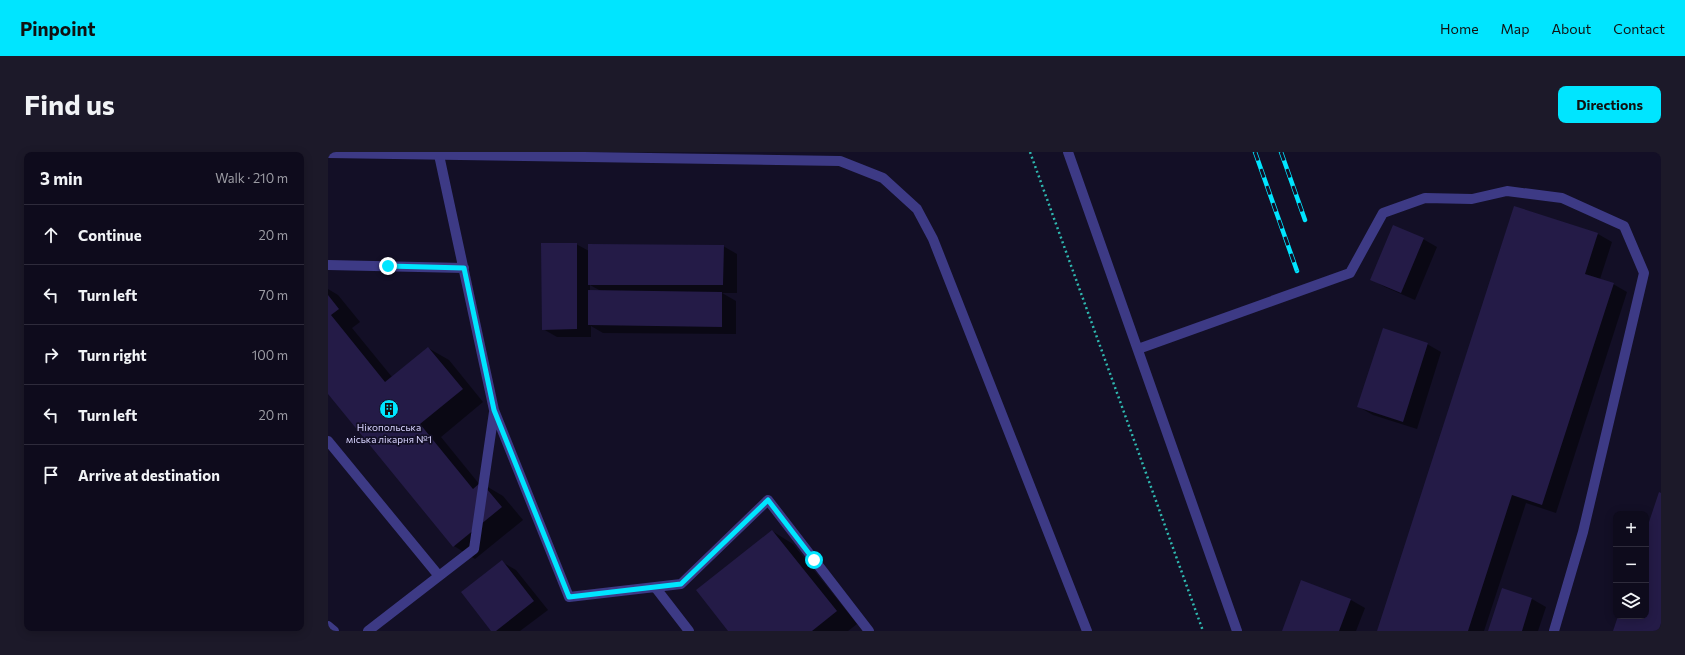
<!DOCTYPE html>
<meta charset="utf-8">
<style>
:root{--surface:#0e0b1c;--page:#1c1929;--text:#f1f3f6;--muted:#9b9ba3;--line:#2e2b3b;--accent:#00e5ff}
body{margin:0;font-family:Commissioner,sans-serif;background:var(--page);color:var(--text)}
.controls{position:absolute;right:12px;bottom:12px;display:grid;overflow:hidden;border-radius:8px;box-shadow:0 2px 10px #0003}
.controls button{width:36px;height:36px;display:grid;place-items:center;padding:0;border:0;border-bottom:1px solid var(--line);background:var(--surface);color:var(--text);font:20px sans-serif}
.stop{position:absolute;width:12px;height:12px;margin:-9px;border:3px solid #00e5ff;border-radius:50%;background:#fff}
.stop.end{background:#00e5ff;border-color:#fff;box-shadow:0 1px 4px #0008}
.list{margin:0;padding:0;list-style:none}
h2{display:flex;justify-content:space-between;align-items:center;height:52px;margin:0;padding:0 16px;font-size:17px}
h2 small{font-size:13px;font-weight:400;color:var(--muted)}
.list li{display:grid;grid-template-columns:26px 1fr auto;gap:12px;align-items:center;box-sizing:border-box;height:60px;padding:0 16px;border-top:1px solid var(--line)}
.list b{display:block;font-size:15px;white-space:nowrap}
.list em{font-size:13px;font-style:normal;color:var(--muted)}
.icon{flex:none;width:22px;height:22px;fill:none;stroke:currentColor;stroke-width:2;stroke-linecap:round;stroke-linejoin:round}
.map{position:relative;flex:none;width:1333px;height:479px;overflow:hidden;border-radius:8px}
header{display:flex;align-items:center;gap:24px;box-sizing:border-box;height:56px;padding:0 20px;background:var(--accent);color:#111}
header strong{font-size:19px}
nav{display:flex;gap:22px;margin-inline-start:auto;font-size:14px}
.intro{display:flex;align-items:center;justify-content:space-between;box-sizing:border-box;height:96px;padding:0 24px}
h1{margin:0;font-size:28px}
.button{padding:10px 18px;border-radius:8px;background:var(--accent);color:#111;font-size:14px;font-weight:700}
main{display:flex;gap:24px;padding:0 24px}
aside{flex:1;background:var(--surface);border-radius:8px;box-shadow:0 2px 10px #0003}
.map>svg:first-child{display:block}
</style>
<header>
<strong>Pinpoint</strong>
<nav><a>Home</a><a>Map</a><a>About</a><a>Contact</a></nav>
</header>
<div class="intro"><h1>Find us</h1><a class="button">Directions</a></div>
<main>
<aside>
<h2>3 min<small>Walk · 210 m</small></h2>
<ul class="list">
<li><svg class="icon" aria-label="ahead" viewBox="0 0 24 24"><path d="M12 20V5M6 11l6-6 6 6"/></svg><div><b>Continue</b></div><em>20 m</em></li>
<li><svg class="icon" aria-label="left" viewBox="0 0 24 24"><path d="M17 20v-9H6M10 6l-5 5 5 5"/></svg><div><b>Turn left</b></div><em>70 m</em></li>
<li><svg class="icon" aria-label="right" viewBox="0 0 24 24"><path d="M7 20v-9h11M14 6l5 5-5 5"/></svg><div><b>Turn right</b></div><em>100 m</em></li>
<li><svg class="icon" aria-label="left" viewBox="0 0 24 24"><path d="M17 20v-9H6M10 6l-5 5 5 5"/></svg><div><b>Turn left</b></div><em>20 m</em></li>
<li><svg class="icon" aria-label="arrive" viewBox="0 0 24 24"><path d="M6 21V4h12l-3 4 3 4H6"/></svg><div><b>Arrive at destination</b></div></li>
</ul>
</aside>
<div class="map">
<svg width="1333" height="479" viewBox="0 0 1333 479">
<rect width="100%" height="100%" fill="#130f26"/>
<path fill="#0007" fill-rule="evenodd" d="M1270,82l14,8 -12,37 13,5 14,8 -71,221 -30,-10 -42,128h-105z
M1095,87l14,8 -22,53 -30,-13 -14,-8z
M248,92l13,7 134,-5 14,8v39h-15l14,8v33l-133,-1 -12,-7v11h-34l-14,-8zM262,133l11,6h-11z
M0,137l10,6 22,27 -8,6 40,49 36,-29 21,12 34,42 -42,35 39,48 1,-2 22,13 20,24 -48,39 -21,-13 -126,-153z
M1099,192l14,8 -24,77 -44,-14 -14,-8z
M444,379l21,13 64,80 -9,7h-119z
M174,410l14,8 32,40 -28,21h-27z
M1175,437l29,10 14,8 -8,24h-49z
M1023,448l14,8 -9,23h-73z"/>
<path fill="#241b47" d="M1186,54l84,27 -13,41 29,9 -72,222 -30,-10 -44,136h-91z
M1065,73l31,13 -23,55 -31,-13z
M213,91h36v86l-35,1z
M260,92l136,1 -1,40h-135z
M260,138l134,2v35l-134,-2z
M0,143l11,14 -8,6 54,67 43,-35 35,42 -43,35 53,65 8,-7 21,25 -49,40 -125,-153z
M1055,176l45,15 -25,79 -46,-15z
M1331,340l2,1v131l-2,7h-46l5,-15h28v-85z
M444,378l65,81 -25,20h-84l-32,-41z
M174,408l32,41 -38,30h-5l-30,-39z
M973,428l50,19 -12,32h-57z
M1174,436l30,10 -10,33h-34z"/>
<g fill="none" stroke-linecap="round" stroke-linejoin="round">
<path stroke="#2fb8b0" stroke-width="2.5" stroke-dasharray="2 3" stroke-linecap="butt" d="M702,0l173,479"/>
<path stroke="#3d3a85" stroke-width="10" d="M740,0l169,479
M111,3l55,255 75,187 112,-13 87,-84 101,131
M0,113l136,3
M810,197l212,-76 33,-60 42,-15 47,1 35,-8 55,7 62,28 20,47 -61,259 -29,99
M0,289l111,135
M327,435l34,44
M0,474l6,5
M40,479l106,-82 20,-137"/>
<path stroke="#3d3a85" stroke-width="10" d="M0,1l512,8 43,17 34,31 16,30 154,392"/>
<defs>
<path id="rail" d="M927,0l42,119
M953,0l24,68"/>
</defs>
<use href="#rail" stroke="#00e5ff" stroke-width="4.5"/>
<use href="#rail" stroke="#130f26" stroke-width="3" stroke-dasharray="9" stroke-linecap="butt"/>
</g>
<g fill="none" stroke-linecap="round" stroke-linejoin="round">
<path stroke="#00e5ff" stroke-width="5" d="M60,114l76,2 30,142 75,187 112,-13 87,-84 46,60"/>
</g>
<defs>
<symbol id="building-disc" viewBox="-11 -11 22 22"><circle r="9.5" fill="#00e5ff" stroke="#130f26"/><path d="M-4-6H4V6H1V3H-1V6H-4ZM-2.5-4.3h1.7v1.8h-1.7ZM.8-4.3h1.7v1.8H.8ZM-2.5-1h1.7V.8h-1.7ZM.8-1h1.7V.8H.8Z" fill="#111"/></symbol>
</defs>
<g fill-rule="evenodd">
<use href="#building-disc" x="50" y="246" width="22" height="22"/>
</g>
<g text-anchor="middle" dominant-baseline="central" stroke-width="3.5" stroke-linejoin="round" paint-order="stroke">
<g font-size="10" fill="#d9d4ff" stroke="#130f26">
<text x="61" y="275">Нікопольська<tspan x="61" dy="12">міська лікарня №1</tspan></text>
</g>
</g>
</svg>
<div class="controls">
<button>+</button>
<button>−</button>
<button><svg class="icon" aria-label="layers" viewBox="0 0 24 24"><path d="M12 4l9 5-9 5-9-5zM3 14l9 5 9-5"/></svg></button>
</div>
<div class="stop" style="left:486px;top:408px"></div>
<div class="stop end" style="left:60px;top:114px"></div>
</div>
</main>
